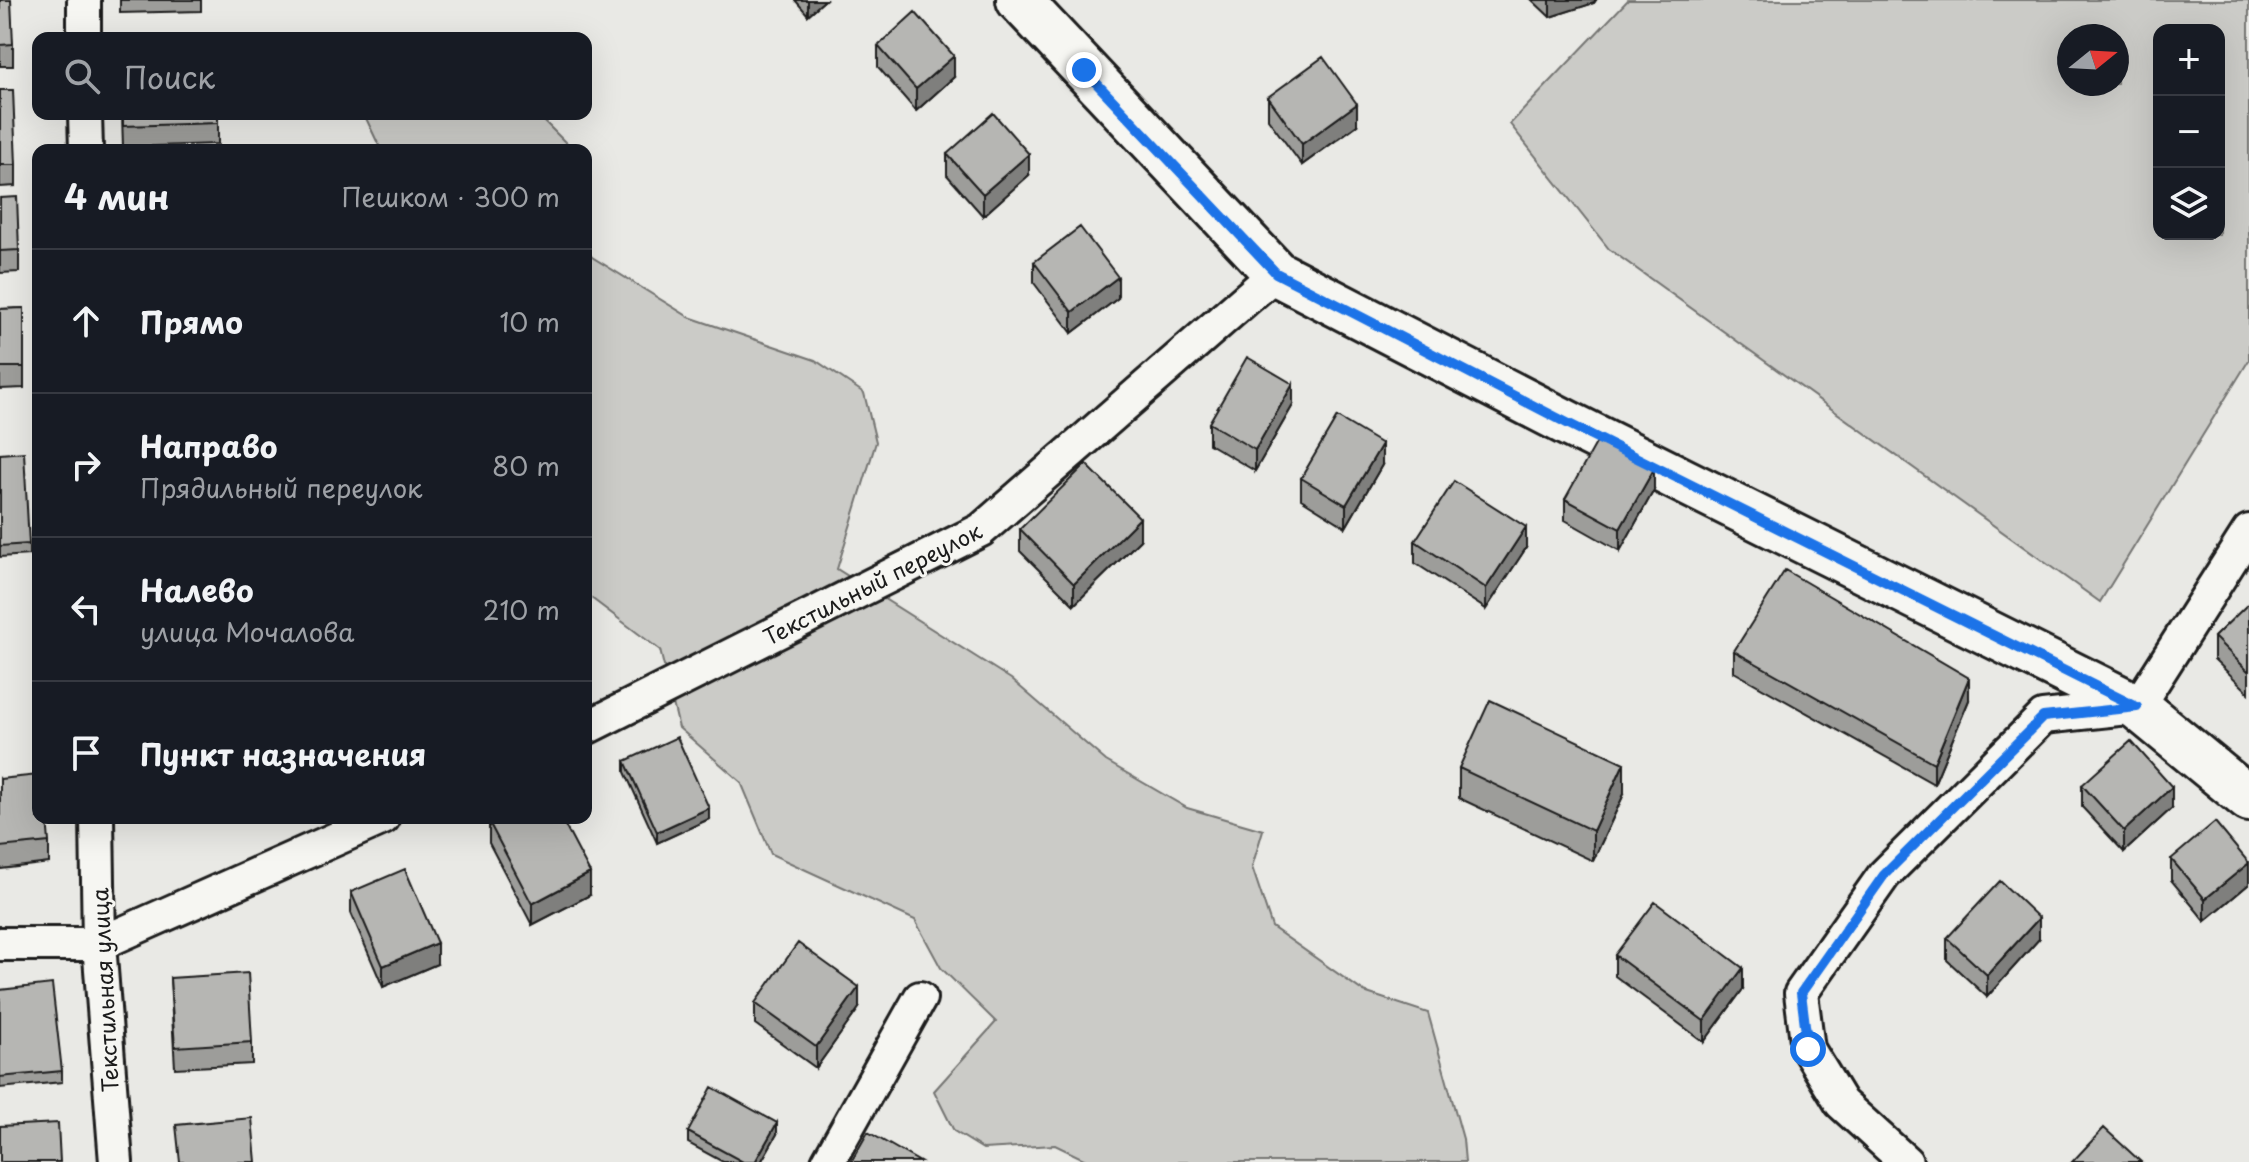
<!DOCTYPE html>
<html lang="ru">
<meta charset="utf-8">
<style>
:root{--surface:#171b24;--page:#242831;--text:#f1f3f6;--muted:#9ea1a6;--line:#363941}
body{margin:0;font-family:"Playpen Sans",sans-serif;background:var(--page);color:var(--text)}
.controls{position:absolute;right:24px;top:24px;display:grid;overflow:hidden;border-radius:16px;box-shadow:0 8px 32px #0002}
.controls button{width:72px;height:72px;display:grid;place-items:center;padding:0;border:0;border-bottom:2px solid var(--line);background:var(--surface);color:var(--text);font:40px sans-serif}
.compass{position:absolute;left:2057px;top:24px;width:72px;height:72px;border-radius:50%;background:var(--surface);box-shadow:0 8px 32px #0002;rotate:72deg}
.stop{position:absolute;width:24px;height:24px;margin:-18px;border:6px solid #1a73e8;border-radius:50%;background:#fff}
.stop.end{background:#1a73e8;border-color:#fff;box-shadow:0 2px 8px #0008}
.list{margin:0;padding:0;list-style:none}
h2{display:flex;justify-content:space-between;align-items:center;height:104px;margin:0;padding:0 32px;font-size:34px}
h2 small{font-size:26px;font-weight:400;color:var(--muted)}
.list li{display:grid;grid-template-columns:52px 1fr auto;gap:24px;align-items:center;box-sizing:border-box;height:144px;padding:0 32px;border-top:2px solid var(--line)}
.list b{display:block;font-size:30px;white-space:nowrap}
.list p{margin:0;font-size:26px;white-space:nowrap;color:var(--muted)}
.list em{font-size:26px;font-style:normal;color:var(--muted)}
.icon{flex:none;width:44px;height:44px;fill:none;stroke:currentColor;stroke-width:2;stroke-linecap:round;stroke-linejoin:round}
.map{position:relative;flex:none;width:2249px;height:1162px;overflow:hidden}
.search{position:absolute;background:var(--surface);box-shadow:0 8px 32px #0002;left:32px;top:32px;width:560px;height:88px;display:flex;align-items:center;gap:20px;box-sizing:border-box;padding:0 28px;border-radius:16px;color:var(--muted);font-size:30px}
.panel{position:absolute;background:var(--surface);box-shadow:0 8px 32px #0002;left:32px;top:144px;width:560px;height:680px;border-radius:16px}
.map>svg:first-child{display:block}
</style>
<div class="map">
<svg width="2249" height="1162" viewBox="0 0 2249 1162">
<rect width="100%" height="100%" fill="#e9e9e5"/>
<filter id="ink" filterUnits="userSpaceOnUse"><feTurbulence type="fractalNoise" baseFrequency=".0125" numOctaves="2"/><feDisplacementMap in="SourceGraphic" scale="16" xChannelSelector="R" yChannelSelector="G"/><feConvolveMatrix kernelMatrix="1 2 1 2 8 2 1 2 1" color-interpolation-filters="sRGB"/></filter>
<g filter="url(#ink)">
<path fill="#cbcbc7" stroke="#747472" stroke-width="2" fill-rule="evenodd" d="M1628,0h621v360l-149,242 -491,-353 -99,-125zM2159,30h60v204h-60zM2117,36v48h-48v-48z
M364,114h173l36,36h-192z
M586,249l6,8 97,60 126,43 49,33 12,49 -39,127 174,110 95,82 81,47 76,22 -11,37 20,60 92,65 64,21 35,126 2,23h-375l-35,-17 -72,4 -29,-18 -20,-40 62,-69 -55,-54 -26,-48 -144,-66 -30,-72 -62,-54 -19,-78 -74,-56z"/>
<g fill="none" stroke-linecap="round" stroke-linejoin="round">
<defs>
<path id="street" d="M84,0v38
M85,114l1,36
M586,728l395,-198 295,-257
M97,818l2,126 17,218
M0,944h99l284,-126
M828,1162l92,-164
M1906,1162l-65,-59 -33,-54 -7,-56 83,-118 159,-158 94,-10 112,-176"/>
<path id="secondary" d="M1019,0l257,273 291,150 570,284 112,92"/>
</defs>
<use href="#street" stroke="#1c1c1c" stroke-width="38"/>
<use href="#secondary" stroke="#1c1c1c" stroke-width="50"/>
<use href="#street" stroke="#f6f6f2" stroke-width="32"/>
<use href="#secondary" stroke="#f6f6f2" stroke-width="44"/>
</g>
<path fill="#9d9d9a" stroke="#1c1c1c" stroke-width="2" d="M0,0l13,44v22h-13z
M120,0h81v11l-81,2z
M795,0h30l-17,15z
M1532,0h64l-2,3 -44,14z
M878,46l76,31 -38,34 -38,-44z
M0,90l16,75v21l-16,1z
M1268,97l89,28 -55,40 -34,-46z
M122,114h96v30l-95,3z
M947,154l82,21 -46,41 -36,-41z
M0,198l19,52v22l-19,1z
M1034,262l84,36 -46,35 -38,-50z
M24,308v80l-24,1v-80z
M1293,405l-38,66 -46,-27v-21z
M0,454l29,90v11l-29,2z
M1382,465l-36,62 -45,-28v-21z
M1654,490l-34,61 -55,-31v-21z
M1020,529l120,11 -66,65 -54,-54z
M1415,541l111,7 -40,61 -71,-46z
M2249,603v90l-35,-34v-22z
M1734,651l235,49 -35,84 -200,-112z
M625,761l84,58 -52,24 -32,-71z
M1459,768l165,26 -31,67 -134,-63z
M0,779l49,63v21l-49,6z
M2082,785l90,23 -48,44 -42,-45z
M489,822l101,73 -58,30 -43,-82z
M2171,859l78,3v22l-44,37 -34,-41z
M351,892l86,72 -54,23 -32,-74z
M1947,938l92,1 -52,58 -40,-37z
M1615,955l128,34 -39,53 -89,-66z
M170,978l82,64v22l-77,4z
M0,990l62,81v11l-62,6z
M755,1003l104,5 -43,60 -61,-44z
M688,1132l89,2 -16,28h-38l-35,-19z"/>
<path fill="#7f7f7d" stroke="#1c1c1c" stroke-width="2" d="M808,0h17l-17,15z
M1550,0h46l-2,3 -44,14z
M954,56v21l-38,34v-22z
M1357,104v21l-55,40v-21z
M1029,154v21l-46,41v-22z
M1118,277v21l-46,35v-21z
M1293,384v21l-38,66v-21z
M1382,444v21l-36,62v-22z
M1654,469v21l-34,61v-22z
M1140,518v22l-66,65v-21z
M1526,527v21l-40,61v-21z
M1969,678v22l-35,84v-21z
M1624,763v31l-31,67v-30z
M2172,787v21l-48,44v-21z
M709,808v11l-52,24v-11z
M2249,863v21l-44,37v-22z
M590,873v22l-58,30v-21z
M2039,918v21l-52,58v-22z
M437,943v21l-54,23v-21z
M1743,968v21l-39,53v-21z
M859,987v21l-43,60v-21z
M777,1123v11l-16,28h-6z"/>
<path fill="#b6b6b3" stroke="#1c1c1c" stroke-width="2" d="M0,0h11l2,44 -13,1z
M915,12l39,44 -38,33 -38,-43z
M1323,57l34,47 -55,40 -34,-47z
M0,90h13l3,75h-16z
M993,113l36,41 -46,40 -36,-40z
M123,114h95v9l-95,3z
M17,197l2,53 -19,1v-53z
M1080,227l38,50 -46,35 -38,-50z
M24,308v59h-24v-58z
M1247,357l46,27 -38,66 -46,-27z
M1337,417l45,27 -36,61 -45,-27z
M1599,438l55,31 -34,60 -55,-30z
M24,452l5,92 -29,2v-92z
M1086,464l54,54 -66,66 -54,-55z
M1454,481l72,46 -40,61 -71,-47z
M1785,570l184,108 -35,85 -200,-112z
M2249,603v69l-35,-35z
M1490,700l134,63 -31,68 -134,-63z
M677,737l32,71 -52,24 -32,-71z
M2131,741l41,46 -48,44 -42,-46z
M38,775v43h9l2,24 -49,5v-68z
M495,818h66l29,55 -58,31 -43,-82z
M2215,822l34,41 -44,36 -34,-40z
M405,869l32,74 -54,23 -32,-74z
M2000,881l39,37 -52,57 -40,-37z
M1655,902l88,66 -39,53 -89,-66z
M798,943l61,44 -43,60 -61,-44z
M248,973l4,69 -77,5 -5,-69z
M52,984l10,87 -62,6v-87z
M712,1087l65,36 -22,39h-12l-55,-30z
M252,1118l4,44h-76l-4,-37z
M58,1123l2,39h-60v-36z
M2104,1128l37,34h-69z
M868,1132l52,30h-69z"/>
</g>
<g fill="none" stroke-linecap="round" stroke-linejoin="round" filter="url(#ink)">
<path stroke="#1a73e8" stroke-width="10" d="M1084,70l192,203 291,150 570,284 -94,10 -159,158 -83,118 7,56"/>
</g>
<g text-anchor="middle" dominant-baseline="central" stroke-width="6" stroke-linejoin="round" paint-order="stroke">
<g font-size="22" fill="#1c1c1c" stroke="#f6f6f2">
<text transform="translate(872 583) rotate(-27)">Текстильный переулок</text>
<text transform="translate(104 990) rotate(-93)">Текстильная улица</text>
</g>
</g>
</svg>
<div class="controls">
<button>+</button>
<button>−</button>
<button><svg class="icon" aria-label="layers" viewBox="0 0 24 24"><path d="M12 4l9 5-9 5-9-5zM3 14l9 5 9-5"/></svg></button>
</div>
<svg class="compass" viewBox="-18 -18 36 36"><path d="M0-13l5 13h-10z" fill="#e53935"/><path d="M0 13l5-13h-10z" fill="#9ea1a6"/></svg>
<div class="stop" style="left:1808px;top:1049px"></div>
<div class="stop end" style="left:1084px;top:70px"></div>
<div class="search"><svg class="icon" aria-label="search" viewBox="0 0 24 24"><circle cx="10" cy="10" r="6"/><path d="M15 15l6 6"/></svg>Поиск</div>
<section class="panel">
<h2>4 мин<small>Пешком · 300 m</small></h2>
<ul class="list">
<li><svg class="icon" aria-label="ahead" viewBox="0 0 24 24"><path d="M12 20V5M6 11l6-6 6 6"/></svg><div><b>Прямо</b></div><em>10 m</em></li>
<li><svg class="icon" aria-label="right" viewBox="0 0 24 24"><path d="M7 20v-9h11M14 6l5 5-5 5"/></svg><div><b>Направо</b><p>Прядильный переулок</p></div><em>80 m</em></li>
<li><svg class="icon" aria-label="left" viewBox="0 0 24 24"><path d="M17 20v-9H6M10 6l-5 5 5 5"/></svg><div><b>Налево</b><p>улица Мочалова</p></div><em>210 m</em></li>
<li><svg class="icon" aria-label="arrive" viewBox="0 0 24 24"><path d="M6 21V4h12l-3 4 3 4H6"/></svg><div><b>Пункт назначения</b></div></li>
</ul>
</section>
</div>
